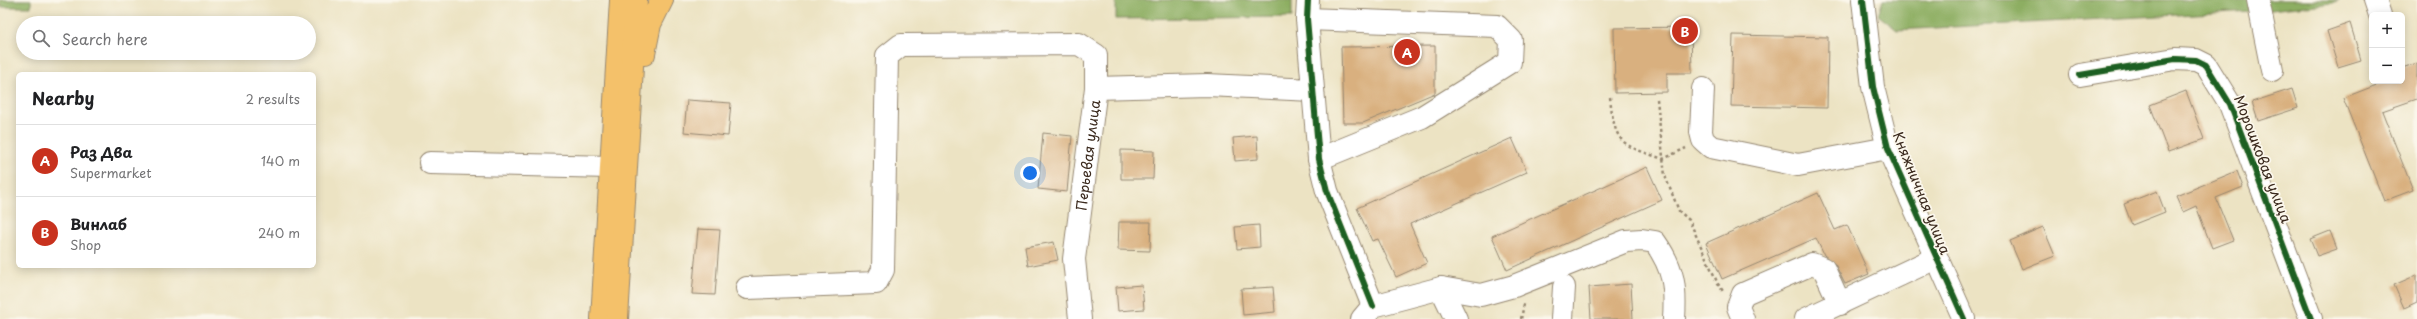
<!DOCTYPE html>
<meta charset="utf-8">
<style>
:root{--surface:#fff;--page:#f2f2f2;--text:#202124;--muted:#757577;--line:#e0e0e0;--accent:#c8321e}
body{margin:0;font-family:"Playpen Sans",sans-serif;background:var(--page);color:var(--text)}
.controls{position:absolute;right:12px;top:12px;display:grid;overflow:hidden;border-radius:6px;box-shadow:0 2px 10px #0003}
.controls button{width:36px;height:36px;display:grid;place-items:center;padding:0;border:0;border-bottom:1px solid var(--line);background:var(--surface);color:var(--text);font:20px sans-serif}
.you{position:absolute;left:1030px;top:173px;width:14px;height:14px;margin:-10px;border:3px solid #fff;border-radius:50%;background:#1a73e8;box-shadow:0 0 0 6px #1a73e833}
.badge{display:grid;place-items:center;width:26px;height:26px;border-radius:50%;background:var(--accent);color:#fff;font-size:13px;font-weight:700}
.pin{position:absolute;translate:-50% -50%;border:2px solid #fff;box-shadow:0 1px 4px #0006}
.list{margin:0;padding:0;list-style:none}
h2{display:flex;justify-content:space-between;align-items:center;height:52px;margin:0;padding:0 16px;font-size:17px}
h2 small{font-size:13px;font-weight:400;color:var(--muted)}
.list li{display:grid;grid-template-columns:26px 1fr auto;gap:12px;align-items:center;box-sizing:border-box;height:72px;padding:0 16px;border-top:1px solid var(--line)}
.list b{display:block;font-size:15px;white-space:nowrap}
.list p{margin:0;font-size:13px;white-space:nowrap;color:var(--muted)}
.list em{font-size:13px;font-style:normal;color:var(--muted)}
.icon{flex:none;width:22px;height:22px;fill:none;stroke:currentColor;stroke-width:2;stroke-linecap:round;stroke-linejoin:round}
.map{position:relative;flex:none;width:2417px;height:319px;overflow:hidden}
.search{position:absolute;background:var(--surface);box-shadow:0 2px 10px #0003;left:16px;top:16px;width:300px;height:44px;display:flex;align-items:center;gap:10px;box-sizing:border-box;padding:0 14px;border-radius:22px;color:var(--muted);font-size:15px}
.panel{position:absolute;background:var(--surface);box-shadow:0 2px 10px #0003;left:16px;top:72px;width:300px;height:196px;border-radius:6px}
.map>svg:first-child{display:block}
</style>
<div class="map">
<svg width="2417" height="319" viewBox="0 0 2417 319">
<rect width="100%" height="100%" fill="#fbf7ec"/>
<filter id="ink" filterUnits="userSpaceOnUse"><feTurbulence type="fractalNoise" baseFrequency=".025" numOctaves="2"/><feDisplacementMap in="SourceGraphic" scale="8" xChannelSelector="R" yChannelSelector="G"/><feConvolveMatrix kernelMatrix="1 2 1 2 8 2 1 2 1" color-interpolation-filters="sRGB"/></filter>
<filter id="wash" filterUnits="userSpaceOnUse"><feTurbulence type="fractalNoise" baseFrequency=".012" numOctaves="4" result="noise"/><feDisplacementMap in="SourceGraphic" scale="16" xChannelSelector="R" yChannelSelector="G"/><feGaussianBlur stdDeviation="0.9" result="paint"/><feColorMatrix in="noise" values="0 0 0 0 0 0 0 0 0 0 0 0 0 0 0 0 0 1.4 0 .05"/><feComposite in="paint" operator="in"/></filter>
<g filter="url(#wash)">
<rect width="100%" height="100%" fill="#ece3c3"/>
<path fill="#8dae62" stroke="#646c40" d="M0,0h31v7h-31z
M1116,0h176v17l-176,2z
M1883,0h456l-6,3 -62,7 -374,20 -19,-15z"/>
<g id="blocks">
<path fill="#d9b07f" d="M2350,23l11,37 -23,7 -11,-36z
M1691,27l1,46h-25v19l-52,1 -1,-65z
M1733,35l95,2 -1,71 -96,-2z
M1435,46v47l-72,30h-20l-2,-76z
M2417,63v36l-35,12 31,79 -29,11 -41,-103 44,-17h15v-13z
M2292,89l6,19 -40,13 -6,-19z
M2186,91l18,48 -36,13 -18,-47z
M687,100l44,3 -3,33 -44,-4z
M1043,133l29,3 -5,56 -29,-3z
M1257,136l1,23 -23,2 -2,-23z
M1512,138l15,34 -117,52 17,39 -31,14 -18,-38 -6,2 -15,-33z
M1121,150l33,1 -1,28h-32z
M1647,167l15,33 -155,70 -15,-34z
M2237,171l6,16 -27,11 17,42 -21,8 -16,-42 -13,6 -7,-16z
M2157,191l8,21 -33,13 -8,-21z
M1818,193l17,37 12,-5 22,49 -24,10 -10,-20 -11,-9 -8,-17 -94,41 -16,-36z
M1119,222h32l-1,29 -32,-1z
M1259,225l1,22 -23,2 -2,-22z
M2043,227l12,29 -33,13 -12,-28z
M698,229l22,1 -5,65 -23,-1z
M2330,231l7,18 -20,7 -7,-17z
M1054,242l4,18 -30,6 -3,-19z
M2417,275v27l-13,6 -10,-23z
M1631,284l2,35h-42l-2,-32z
M1142,285l2,24 -26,2 -2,-24z
M1273,287l2,25 -32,3 -2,-26z"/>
</g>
</g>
<g filter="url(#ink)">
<use href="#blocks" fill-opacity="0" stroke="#948670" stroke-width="1"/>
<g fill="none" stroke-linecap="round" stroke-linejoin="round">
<defs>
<g id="minor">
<path d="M1308,0l-1,19 12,140 8,32 46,115"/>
<path d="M1863,0l10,87 15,61 76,171"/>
<path d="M2258,0l14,70"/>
<path d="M2375,0l5,15"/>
<path d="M1307,19l190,7 14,14 -1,22 -88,55 -103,42"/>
<path d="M2080,75l95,-16 21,1 10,5 24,39 81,215"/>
<path d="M1703,89l-2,43 2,8 8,7 87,18 90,-17"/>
<path d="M430,163l181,4"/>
<path d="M747,288l129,-5 7,-13 4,-214 14,-11 178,-1 17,11v33"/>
<path d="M1441,288l15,31"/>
<path id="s1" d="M1080,319l-6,-60 22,-171 111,-3 105,5"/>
<path d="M1362,319l11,-13 68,-18 40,7 33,-9 112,-45 16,-1 13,2c19,27 21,45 19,77"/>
<path d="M1562,319l2,-32"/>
<path d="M1743,319l-5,-12 5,-13 69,-30 12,5 16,35"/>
<path d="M1806,319l130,-61"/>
</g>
<path id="major" d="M602,319l19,-319"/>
<path id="highway" d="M644,54l6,-30 12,-24
M617,319l19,-319"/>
</defs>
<use href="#minor" stroke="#948670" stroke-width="24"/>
<use href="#major" stroke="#948670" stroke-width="24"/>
<use href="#highway" stroke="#948670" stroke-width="24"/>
<path stroke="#948670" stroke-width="2.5" stroke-dasharray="3 3" stroke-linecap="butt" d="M1610,97c5,48 10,47 53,62l23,-11
M1657,99l8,77 14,35 10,9 29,64 5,7
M1521,319l3,-15"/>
<use href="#minor" stroke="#fff" stroke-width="22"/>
<use href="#major" stroke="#f4c16a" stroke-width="22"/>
<use href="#highway" stroke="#f4c16a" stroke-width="22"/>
<defs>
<path id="cycleway" d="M1308,0l-1,19 12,140 8,32 46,115
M1863,0l10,87 15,61 76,171
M2080,75l95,-16 21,1 10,5 24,39 81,215"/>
</defs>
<use href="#cycleway" stroke="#fbf7ec" stroke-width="8"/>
<use href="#cycleway" stroke="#1b5e20" stroke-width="6"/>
</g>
</g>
<g text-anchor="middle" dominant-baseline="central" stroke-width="3.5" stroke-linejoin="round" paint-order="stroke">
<g font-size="14" fill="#3b2a1e" stroke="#fbf7ec">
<text stroke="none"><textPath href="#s1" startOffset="165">Перьевая улица</textPath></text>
<text transform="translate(2263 159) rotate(69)">Морошковая улица</text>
<text transform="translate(1922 193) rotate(68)">Княжничная улица</text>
</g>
</g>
</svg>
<div class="controls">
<button>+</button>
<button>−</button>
</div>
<div class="you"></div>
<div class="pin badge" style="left:1407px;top:52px">A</div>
<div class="pin badge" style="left:1685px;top:31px">B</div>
<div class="search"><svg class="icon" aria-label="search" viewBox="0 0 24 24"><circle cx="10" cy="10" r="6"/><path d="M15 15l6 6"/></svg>Search here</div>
<section class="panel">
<h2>Nearby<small>2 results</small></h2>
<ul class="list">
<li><span class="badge">A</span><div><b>Раз Два</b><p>Supermarket</p></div><em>140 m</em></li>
<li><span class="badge">B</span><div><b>Винлаб</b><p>Shop</p></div><em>240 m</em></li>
</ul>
</section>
</div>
